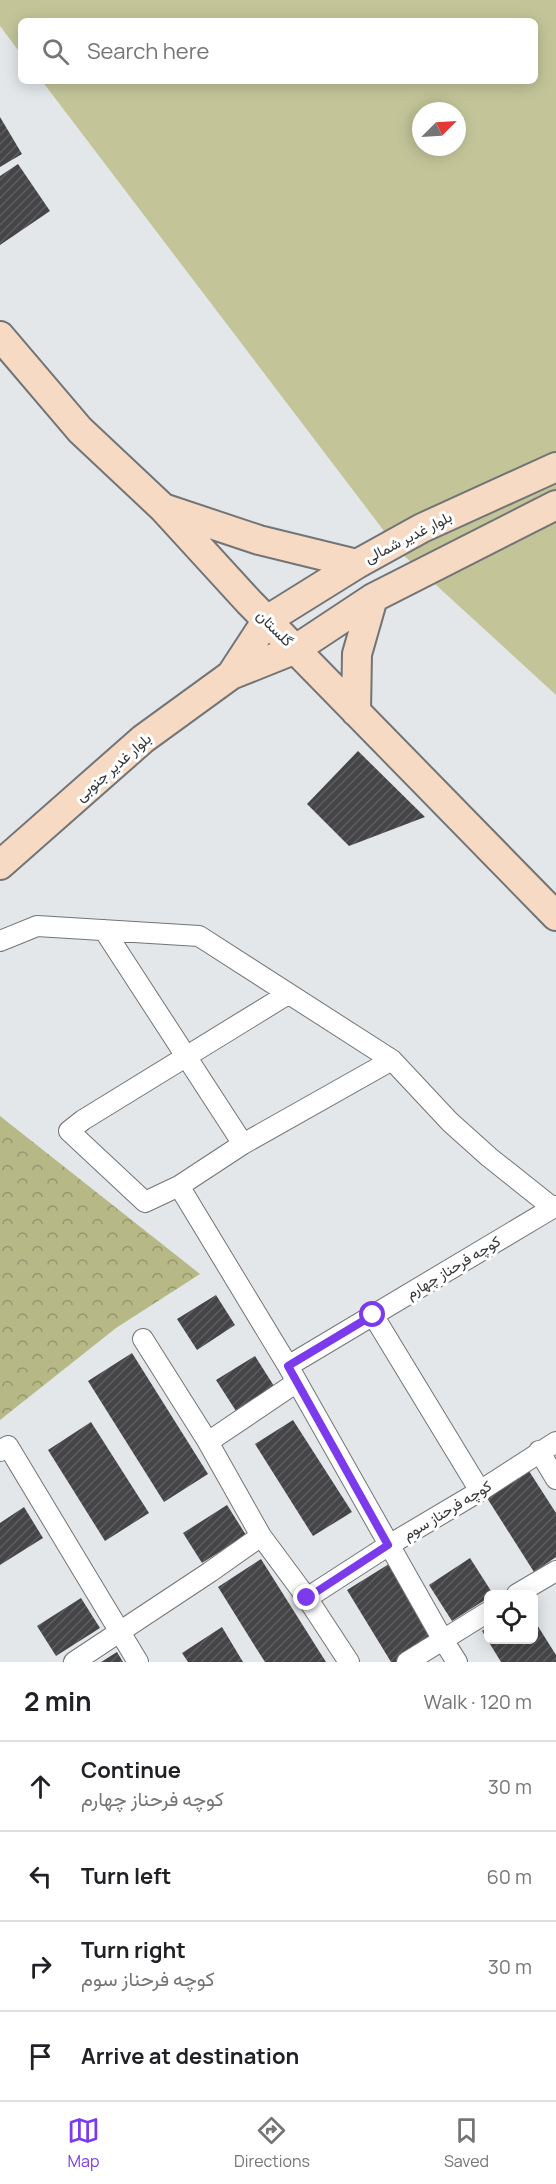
<!DOCTYPE html>
<meta charset="utf-8">
<style>
:root{--surface:#fff;--page:#f2f2f2;--text:#202124;--muted:#757577;--line:#e0e0e0;--accent:#7c3aed}
body{margin:0;font-family:Manrope,Vazirmatn,sans-serif;background:var(--page);color:var(--text)}
.controls{position:absolute;right:18px;bottom:18px;display:grid;overflow:hidden;border-radius:9px;box-shadow:0 3px 15px #0003}
.controls button{width:54px;height:54px;display:grid;place-items:center;padding:0;border:0;border-bottom:2px solid var(--line);background:var(--surface);color:var(--text);font:30px sans-serif}
.compass{position:absolute;left:412px;top:102px;width:54px;height:54px;border-radius:50%;background:var(--surface);box-shadow:0 3px 15px #0003;rotate:66deg}
.stop{position:absolute;width:18px;height:18px;margin:-14px;border:4px solid #7c3aed;border-radius:50%;background:#fff}
.stop.end{background:#7c3aed;border-color:#fff;box-shadow:0 2px 6px #0008}
.list{margin:0;padding:0;list-style:none}
h2{display:flex;justify-content:space-between;align-items:center;height:78px;margin:0;padding:0 24px;font-size:26px}
h2 small{font-size:20px;font-weight:400;color:var(--muted)}
.list li{display:grid;grid-template-columns:39px 1fr auto;gap:18px;align-items:center;box-sizing:border-box;height:90px;padding:0 24px;border-top:2px solid var(--line)}
.list b{display:block;font-size:22px;white-space:nowrap}
.list p{margin:0;font-size:20px;white-space:nowrap;color:var(--muted)}
.list em{font-size:20px;font-style:normal;color:var(--muted)}
.icon{flex:none;width:33px;height:33px;fill:none;stroke:currentColor;stroke-width:2;stroke-linecap:round;stroke-linejoin:round}
.map{position:relative;flex:none;width:556px;height:1662px;overflow:hidden}
.search{position:absolute;background:var(--surface);box-shadow:0 3px 15px #0003;left:18px;right:18px;top:18px;height:66px;display:flex;align-items:center;gap:15px;box-sizing:border-box;padding:0 21px;border-radius:9px;color:var(--muted);font-size:22px}
.sheet{height:438px;background:var(--surface)}
nav{display:flex;justify-content:space-around;align-items:center;box-sizing:border-box;height:84px;border-top:2px solid var(--line);background:var(--surface);font-size:16px;color:var(--muted)}
nav a{display:grid;justify-items:center;gap:3px}
nav .on{color:var(--accent)}
.map>svg:first-child{display:block}
</style>
<div class="map">
<svg width="556" height="1662" viewBox="0 0 556 1662">
<defs>
<pattern id="forest-crowns" width="20" height="18" patternUnits="userSpaceOnUse" patternTransform="scale(1.5)"><rect width="20" height="18" fill="#b6b886"/><path d="M2 6a3 3 0 1 1 6 0M12 15a3 3 0 1 1 6 0" fill="none" stroke="#95966e"/></pattern>
<pattern id="building-hatch" width="6" height="6" patternUnits="userSpaceOnUse" patternTransform="scale(1.5)"><rect width="6" height="6" fill="#454548"/><path d="M-1 1l2-2M0 6l6-6M5 7l2-2" fill="none" stroke="#5e5e60"/></pattern>
</defs>
<rect width="100%" height="100%" fill="#e4e7ea"/>
<path fill="url(#forest-crowns)" d="M0,1116l200,158 -84,54 -116,92z"/>
<path fill="#c3c599" fill-rule="evenodd" d="M0,0h556v695l-156,-143 -358,-471h493v-60h-514v33l-21,-28zM421,111h36v36h-36z"/>
<path fill="url(#building-hatch)" d="M0,117l22,37 -22,13z
M18,164l32,47 -50,34v-69z
M358,751l67,66 -76,29 -42,-42z
M216,1295l19,30 -38,25 -20,-31z
M132,1353l76,121 -44,28 -76,-121z
M255,1356l19,30 -38,25 -20,-31z
M293,1420l59,92 -39,24 -58,-92z
M91,1422l58,91 -44,28 -57,-91z
M529,1471l27,42v44l-22,15 -47,-74z
M227,1505l19,30 -44,28 -19,-30z
M24,1507l19,31 -43,27v-42z
M470,1558l23,36h-5v4l-36,23 -23,-36z
M261,1559l58,92 7,11h-61l-9,-14 -38,-61z
M389,1564l46,75 -39,23h-5l-44,-72z
M81,1598l19,30 -44,28 -19,-30z
M534,1620l22,35v7h-55l-19,-31 6,-4v13h46z
M222,1627l21,35h-55l-6,-9z
M117,1652l6,10h-22z"/>
<g fill="none" stroke-linecap="round" stroke-linejoin="round">
<defs>
<path id="minor" d="M104,930l139,214
M0,941l37,-15 162,10 193,124 58,62 39,35 64,51
M288,994l-205,126 -14,11 76,71 34,-16 64,-42 149,-84
M179,1186l109,180 155,274 14,22
M373,1315l107,176
M143,1339l65,103 53,94 46,62 42,64
M288,1366l268,-160
M208,1442l89,-60
M0,1451l8,-5 130,216
M539,1451l17,28
M517,1594l39,-23
M307,1598l82,-53 91,-54 76,-49
M74,1662l136,-90 51,-36
M407,1662l81,-50"/>
<path id="secondary" d="M0,336l80,94 83,78 86,94 307,314
M166,509l93,31 98,24
M231,675l36,-55 90,-56 65,-36 134,-61
M356,712l1,-58 16,-56
M0,865l143,-126 88,-64 65,-26 77,-51 183,-93"/>
</defs>
<use href="#minor" stroke="#727476" stroke-width="22"/>
<use href="#secondary" stroke="#727476" stroke-width="32"/>
<use href="#minor" stroke="#fff" stroke-width="20"/>
<use href="#secondary" stroke="#f7dac4" stroke-width="28"/>
</g>
<g fill="none" stroke-linecap="round" stroke-linejoin="round">
<path stroke="#7c3aed" stroke-width="8" d="M307,1598l81,-53 -100,-179 85,-51"/>
</g>
<g text-anchor="middle" dominant-baseline="central" stroke-width="6" stroke-linejoin="round" paint-order="stroke">
<g font-size="15" fill="#333435" stroke="#fff">
<text transform="translate(408 537) rotate(-27)">بلوار غدیر شمالی</text>
<text transform="translate(275 628) rotate(45)">گلستان</text>
<text transform="translate(113 767) rotate(-41)">بلوار غدیر جنوبی</text>
<text transform="translate(453 1267) rotate(-31)">کوچه فرحناز چهارم</text>
<text transform="translate(447 1510) rotate(-31)">کوچه فرحناز سوم</text>
</g>
</g>
</svg>
<div class="controls">
<button><svg class="icon" aria-label="locate" viewBox="0 0 24 24"><circle cx="12" cy="12" r="6"/><path d="M12 2v4M12 18v4M2 12h4M18 12h4"/></svg></button>
</div>
<svg class="compass" viewBox="-18 -18 36 36"><path d="M0-13l5 13h-10z" fill="#e53935"/><path d="M0 13l5-13h-10z" fill="#757577"/></svg>
<div class="stop" style="left:373px;top:1315px"></div>
<div class="stop end" style="left:307px;top:1598px"></div>
<div class="search"><svg class="icon" aria-label="search" viewBox="0 0 24 24"><circle cx="10" cy="10" r="6"/><path d="M15 15l6 6"/></svg>Search here</div>
</div>
<section class="sheet">
<h2>2 min<small>Walk · 120 m</small></h2>
<ul class="list">
<li><svg class="icon" aria-label="ahead" viewBox="0 0 24 24"><path d="M12 20V5M6 11l6-6 6 6"/></svg><div><b>Continue</b><p>کوچه فرحناز چهارم</p></div><em>30 m</em></li>
<li><svg class="icon" aria-label="left" viewBox="0 0 24 24"><path d="M17 20v-9H6M10 6l-5 5 5 5"/></svg><div><b>Turn left</b></div><em>60 m</em></li>
<li><svg class="icon" aria-label="right" viewBox="0 0 24 24"><path d="M7 20v-9h11M14 6l5 5-5 5"/></svg><div><b>Turn right</b><p>کوچه فرحناز سوم</p></div><em>30 m</em></li>
<li><svg class="icon" aria-label="arrive" viewBox="0 0 24 24"><path d="M6 21V4h12l-3 4 3 4H6"/></svg><div><b>Arrive at destination</b></div></li>
</ul>
</section>
<nav>
<a class="on"><svg class="icon" aria-label="map" viewBox="0 0 24 24"><path d="M3 6l6-2 6 2 6-2v14l-6 2-6-2-6 2zM9 4v14M15 6v14"/></svg>Map</a>
<a><svg class="icon" aria-label="directions" viewBox="0 0 24 24"><path d="M12 3l9 9-9 9-9-9zM9 14v-3h6M13 9l2 2-2 2"/></svg>Directions</a>
<a><svg class="icon" aria-label="saved" viewBox="0 0 24 24"><path d="M7 4h10v16l-5-4-5 4z"/></svg>Saved</a>
</nav>
